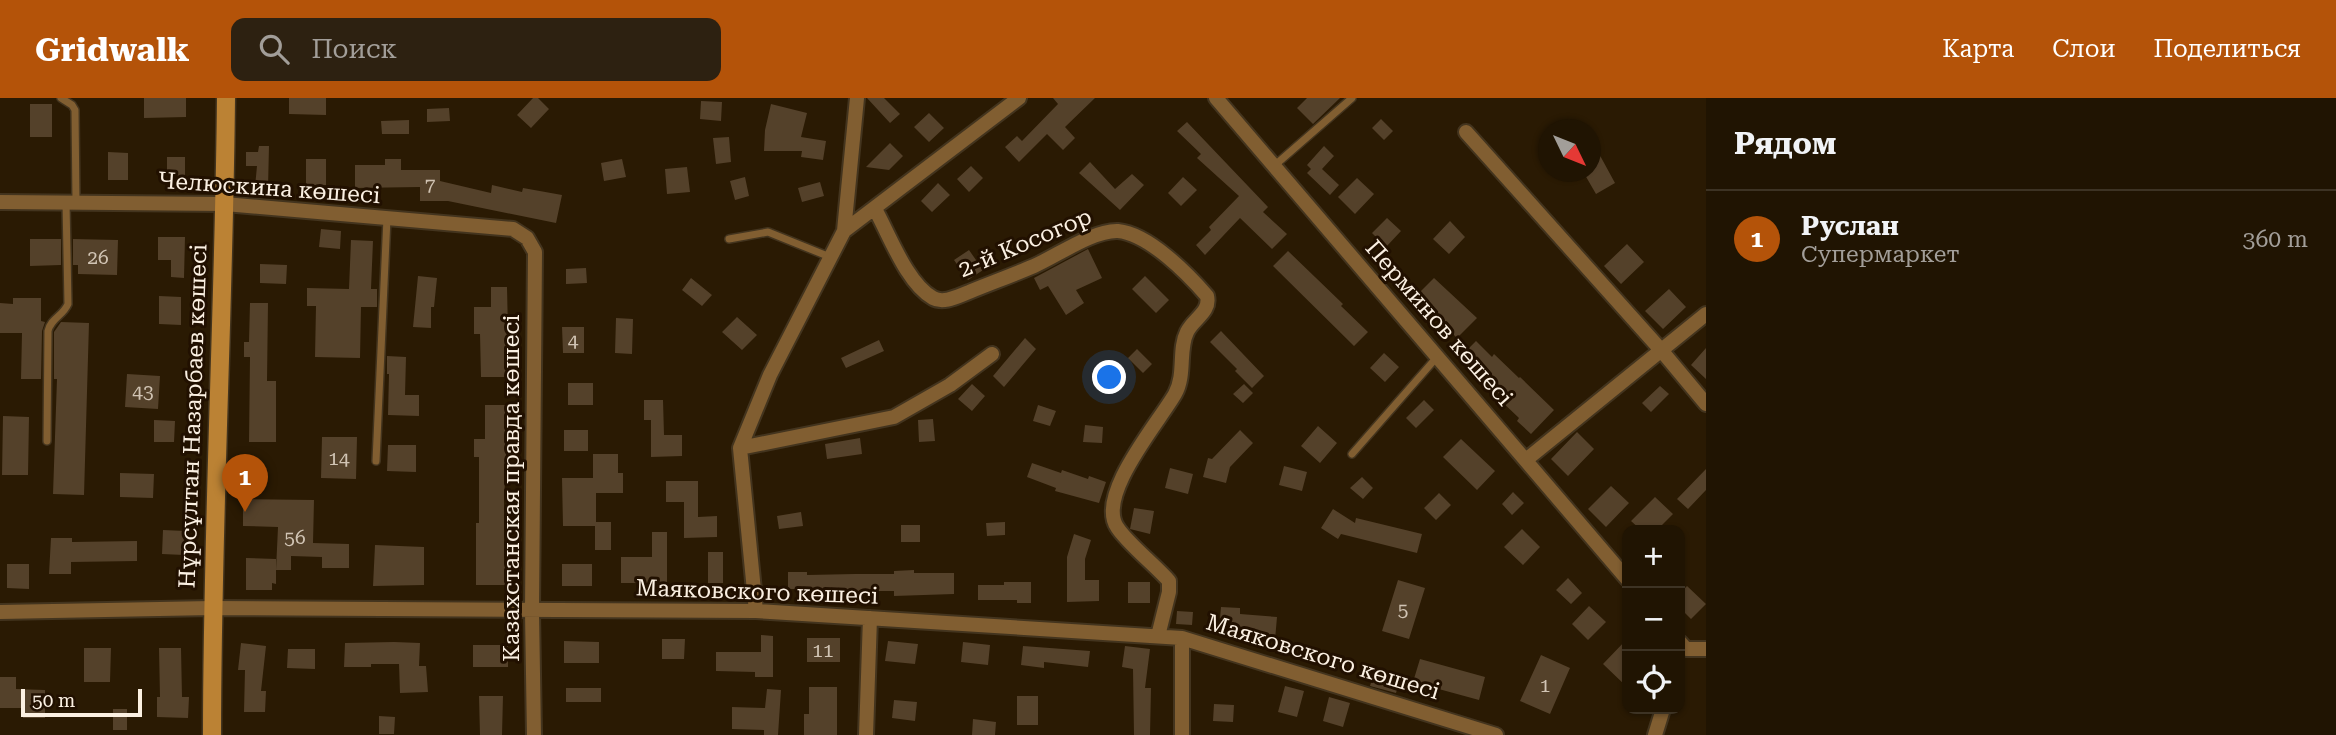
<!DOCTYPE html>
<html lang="ru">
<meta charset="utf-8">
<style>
:root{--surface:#201402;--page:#2d2111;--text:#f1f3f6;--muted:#a29e99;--line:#3d3324;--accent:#b45309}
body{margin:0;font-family:"Roboto Serif",serif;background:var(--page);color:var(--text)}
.controls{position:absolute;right:21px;bottom:21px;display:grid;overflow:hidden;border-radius:14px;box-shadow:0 2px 5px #0004}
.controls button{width:63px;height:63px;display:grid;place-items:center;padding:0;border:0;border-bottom:2px solid var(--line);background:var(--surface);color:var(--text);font:35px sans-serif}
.compass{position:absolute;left:1538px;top:21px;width:63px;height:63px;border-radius:50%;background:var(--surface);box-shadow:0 2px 5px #0004;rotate:133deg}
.scale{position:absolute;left:21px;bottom:18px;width:121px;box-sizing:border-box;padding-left:7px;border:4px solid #fbf0e2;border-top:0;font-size:19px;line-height:24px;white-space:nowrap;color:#fbf0e2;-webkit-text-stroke:5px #211000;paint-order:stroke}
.you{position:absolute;left:1110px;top:280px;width:24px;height:24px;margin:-18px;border:5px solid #fff;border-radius:50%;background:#1a73e8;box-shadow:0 0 0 10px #1a73e833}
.badge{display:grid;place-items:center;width:46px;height:46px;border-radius:50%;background:var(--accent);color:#fff;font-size:23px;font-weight:700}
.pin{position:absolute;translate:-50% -58px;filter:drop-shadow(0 2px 4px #0008)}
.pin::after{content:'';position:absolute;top:37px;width:24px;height:21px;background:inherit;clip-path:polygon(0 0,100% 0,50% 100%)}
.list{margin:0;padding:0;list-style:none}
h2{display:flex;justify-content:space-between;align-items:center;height:91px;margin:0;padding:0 28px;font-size:30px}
h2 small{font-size:23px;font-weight:400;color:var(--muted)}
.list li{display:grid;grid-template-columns:46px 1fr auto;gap:21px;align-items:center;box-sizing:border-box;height:98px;padding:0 28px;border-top:2px solid var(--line)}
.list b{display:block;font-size:26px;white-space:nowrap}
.list p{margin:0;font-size:23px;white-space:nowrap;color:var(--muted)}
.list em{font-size:23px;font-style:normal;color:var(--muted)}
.icon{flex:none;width:38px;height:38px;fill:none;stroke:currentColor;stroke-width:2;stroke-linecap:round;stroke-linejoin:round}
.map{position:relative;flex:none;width:1706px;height:637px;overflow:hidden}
header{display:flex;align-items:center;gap:42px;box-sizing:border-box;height:98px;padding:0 35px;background:var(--accent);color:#fff}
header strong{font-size:33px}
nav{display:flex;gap:38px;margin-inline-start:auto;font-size:24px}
.search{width:490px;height:63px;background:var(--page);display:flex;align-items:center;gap:18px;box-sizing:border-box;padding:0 24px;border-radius:14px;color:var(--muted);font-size:26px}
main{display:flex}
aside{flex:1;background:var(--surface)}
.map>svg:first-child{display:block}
</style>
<header>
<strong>Gridwalk</strong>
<div class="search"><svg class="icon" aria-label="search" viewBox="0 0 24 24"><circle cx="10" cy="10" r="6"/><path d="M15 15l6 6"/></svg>Поиск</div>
<nav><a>Карта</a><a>Слои</a><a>Поделиться</a></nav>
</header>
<main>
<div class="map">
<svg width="1706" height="637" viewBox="0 0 1706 637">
<rect width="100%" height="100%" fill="#2a1a03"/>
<path fill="#54412a" d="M144,0h42v19l-42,1z
M289,0h37v17l-37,-1z
M533,0h5l11,11 -18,19 -14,-13z
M867,0h17l16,16 -10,9z
M1053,0h42l-30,29 10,11 -12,12 -16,-16 -28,28 -14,-15 12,-11 5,5 36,-37z
M1307,0h33l-27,26 -16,-16z
M701,3l21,1 -1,19 -21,-2z
M30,6h22v33h-22z
M771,6l36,9 -6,24 25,4 -3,19 -22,-3 1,-6h-38l1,-21z
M449,10l1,13 -23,1v-13z
M929,15l15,15 -15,14 -15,-15z
M1381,21l12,12 -9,9 -12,-12z
M409,22v14h-27l-1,-13z
M1187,24l81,85 -5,5 24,22 -15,15 -32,-31 -35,37 -9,-10 15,-15 -2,-3 30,-31 -42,-38 4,-4 -24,-23z
M729,39l2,25 -15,2 -3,-26z
M1591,41l24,44 -19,11 -11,-19 6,-3z
M890,45l13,13 -14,14 -23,-3z
M259,48h10l-1,42 -13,-1 2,-21h-11v-14h12z
M1324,48l10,10 -12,13 17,16 -9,10 -23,-22 4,-4 -4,-4z
M108,54l20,1v27h-20z
M167,59h18v19h-18z
M306,61h20v26h-20z
M385,61h16v11h39v11l51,12 1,-8 30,7 1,-4 39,7 -6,28 -108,-22h-28v-14l-65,1v-23h30z
M622,61l4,18 -22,4 -3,-18z
M1090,64l25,27 17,-15 12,11 -24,25 -41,-37z
M971,68l12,12 -14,14 -12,-13z
M687,69l3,25 -23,2 -2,-25z
M745,79l4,19 -14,4 -5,-19z
M1183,79l14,13 -16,16 -13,-13z
M1357,80l17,16 -19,20 -17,-17z
M820,84l4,14 -22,6 -4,-14z
M938,85l12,12 -18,17 -11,-11z
M1387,120l14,13 -15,16 -14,-14z
M1450,123l15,16 -16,17 -16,-15z
M321,131l20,2 -1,18 -21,-2z
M158,139h27l-1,41 -13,-1v-17h-13z
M30,141h31v26l-31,1z
M73,141l45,1 -1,35 -39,-1v-9h-5z
M351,142l22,1 -2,48h6v18h-16l-1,51 -45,-1 1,-51h-9v-18l42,1z
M1627,146l17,18 -23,22 -17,-18z
M1088,151l14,29 -26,12 8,13 -18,12 -18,-29 -8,4 -6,-12z
M969,152l14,20 -15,10 -14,-20z
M1288,153l55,53 -2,2 27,26 -14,14 -81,-80z
M260,166l27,1 -1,19 -26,-1z
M586,170l1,15 -21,1v-15z
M418,178l19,2 -3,29h-3v21l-18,-1z
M1145,178l24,24 -13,13 -24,-24z
M691,180l21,17 -10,11 -20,-16z
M1434,180l43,40 -20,20 -15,-15 3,-3 -27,-26z
M491,189h16l2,90h-28l-1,-43h-6v-27h17z
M1669,191l17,18 -23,22 -18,-18z
M159,198l22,1v28l-22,-1z
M13,200h28v23l4,1 -3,9 -1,48h-20l1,-46h-22v-30l13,1z
M250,205h18l-1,78h9v61h-27l1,-85h-6v-15h5z
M737,219l20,18 -15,15 -20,-18z
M616,220l17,1 -1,35 -17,-1z
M61,224l28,1 -5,172 -31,-1 4,-115h-3v-47z
M562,229h22v26h-21z
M1221,233l43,45 -12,12 -17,-17 2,-2 -27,-27z
M1025,240l11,11 -32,38 -11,-11z
M879,242l5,11 -38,17 -5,-10z
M1476,243l16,16 2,-3 25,24 1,-1 34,33 -23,24 -14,-13 2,-3 -20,-19 2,-3 -24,-24 4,-4 -16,-16z
M1706,250v31l-15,-14z
M1137,251l15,15 -9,9 -15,-15z
M1384,255l15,14 -14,15 -15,-14z
M387,258l19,1 -1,38h14v21l-31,-1 1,-41h-2z
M127,276l33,2 -2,33 -33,-2z
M568,285h25v22h-25z
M972,286l13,12 -13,15 -14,-12z
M1244,286l9,9 -10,10 -10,-9z
M1660,288l9,8 -18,18 -9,-9z
M644,302h19l1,35h18v21l-31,1v-37h-7z
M1424,302l10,10 -18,18 -10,-10z
M485,307h24l-5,95v64h3v21h-31v-62h3v-66h-5v-18h11z
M1038,307l18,6 -6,15 -17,-5z
M3,318l26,1 -1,58h-26z
M933,321l2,22 -16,1 -1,-22z
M154,322l21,1 -1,21h-20z
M1085,327l18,2 -1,16 -19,-1z
M1318,328l19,17 -17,20 -19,-17z
M564,332h24v21h-24z
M1240,332l13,13 -23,24 -4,16 -23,-6 5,-19 4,1z
M1577,334l17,17 -26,27 -17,-17z
M322,339h35l-1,42 -35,-1z
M860,340l2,16 -35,5 -2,-15z
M1461,341l34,32 -18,19 -34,-33z
M388,347h28v27l-29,-1z
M593,356h25v19h5v20h-27v29h15v28h-16v-24h-32l-1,-48h31z
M1032,365l29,10 1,-3 26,9 1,-3 17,6 -7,21 -44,-12 1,-3 -29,-11z
M1284,368l23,6 -5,19 -23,-6z
M1170,370l23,6 -5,20 -23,-6z
M1706,371v21l-18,19 -11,-10z
M120,375l34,1 -1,24 -33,-1z
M1362,379l11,11 -10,11 -13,-11z
M666,383h32v36l19,-1v21l-33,1v-36h-18z
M1611,388l18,17 -23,24 -18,-18z
M1513,394l11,11 -12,12 -10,-11z
M1439,395l12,12 -15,15 -12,-12z
M1655,399l18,17 -16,16h-16l-10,-9z
M243,401l71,1 -1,43 36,1v24h-27v-11l-31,-1v14h-15l2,-43 -35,-1z
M1134,410l20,3 -4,23 -20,-5z
M1333,411l22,14 1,-5 66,16 -5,19 -76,-19 -3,5 -17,-11z
M801,414l2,14 -24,3 -2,-13z
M1005,424v13l-18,1 -1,-13z
M901,427h19v17h-19z
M1522,431l18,18 -17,18 -19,-18z
M163,432l22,1 -1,24 -22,-1z
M652,434h15v53h-16v-2h-30v-26h31z
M1074,436l17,6 -6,19v21h14v21l-32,1v-45z
M51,440h21v4l65,-1v20l-66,1v12h-22z
M375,447l49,2v38l-51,1z
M708,454h15v31h-15z
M246,460l30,1v25l-4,-1v7h-26z
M7,466h22v25l-22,-1z
M562,466h30v22h-30z
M914,472v3h40v21l-60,2v-5h-78v-2h-28v-17h19v3l48,-1h39v-3z
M1568,480l14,15 -11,11 -15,-14z
M1398,482l27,8 -16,51 -27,-8z
M1004,484h27v21h-14v-3h-39v-15h26z
M1128,484h22v21h-22z
M1687,488l19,18 -15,15 -11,-11v-15z
M1589,508l17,16 -18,18 -16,-16z
M1221,509l19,1v6l37,3 -2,23 -19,-2v-5l-37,-3z
M1177,513l16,1 -1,13 -16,-1z
M761,537l12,1v41h-18v-5l-39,-1v-19h45z
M807,540h33v24h-33z
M662,541h23l-1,20h-22z
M1627,541v48l-24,-23z
M564,543l35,1v21h-35z
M888,543l30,3 -3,20 -30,-3z
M394,544l26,1 -1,23h7l2,26 -28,1 -1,-29h-28v3h-27l1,-24z
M963,544l27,3 -2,20 -27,-3z
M241,545l25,3 -5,45h5l-1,21h-21l1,-42h-7z
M473,547h35v22h-35z
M1023,548l67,5 -2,16 -44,-5v6l-23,-3z
M1125,548l25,3 -5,39h6l-1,47h-16l-1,-66 -11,-2z
M84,550h27l-1,34h-26z
M159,550h22l1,49h7l-1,21 -31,-1v-20h3z
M288,551h27v20l-28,-1z
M1541,557l29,13 -20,46 -30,-13z
M1420,561l65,18 -6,23 -66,-18z
M1375,571l26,6 -5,18 -26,-7z
M0,579h16v12l29,1v28h-22v-10h-23z
M1285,588l19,5 -7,26 -19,-5z
M809,589h28v48h-33v-21h5z
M566,590h35v14h-35z
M767,591l14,1 -3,45h-14v-5l-32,-1v-22l33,1z
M479,598h24l-1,39h-22z
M1017,598h21v29h-21z
M1329,599l21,6 -7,24 -20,-6z
M894,602l23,2 -2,19 -23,-3z
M1214,606l20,1 -1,17 -20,-1z
M113,611h14v21h-14z
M379,618l16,1 -1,17h-15z
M973,621l23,3 -1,13h-23z"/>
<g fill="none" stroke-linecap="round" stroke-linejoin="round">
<defs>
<path id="lane" d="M61,0l11,7 3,5 1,92
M1274,68l78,-68
M729,141l39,-7 62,25
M47,343l1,-110c3,-13 15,-15 20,-27l-2,-101
M1352,356l85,-97
M376,363l11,-243"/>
<path id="street" d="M1216,0l411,481
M1466,34l195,218 45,54
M0,104l225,2 288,25 14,9 8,14 -3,360 2,123
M875,111c14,25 32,75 58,89 11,6 25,-2 36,-6 22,-9 44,-17 65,-26 23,-10 59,-36 84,-35 31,3 70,43 89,65 4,16 -14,23 -20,36 -9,18 -1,42 -12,62 -16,28 -79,101 -58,133 10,16 38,38 52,54v11l-11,44
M844,133l13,-133
M740,350l154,-31 56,-32 42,-31
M1527,361l179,-145
M756,513l-16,-163 30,-73 74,-144 175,-133
M0,514l212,-4 544,3 426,27 314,97
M1182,540v97
M1680,544l6,7h20
M866,637l4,-117
M1655,637l8,-26"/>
<path id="secondary" d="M212,637c0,-212 12,-425 14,-637"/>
</defs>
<use href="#lane" stroke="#43341e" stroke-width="10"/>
<use href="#street" stroke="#43341e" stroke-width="18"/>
<use href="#secondary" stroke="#43341e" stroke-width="21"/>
<use href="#lane" stroke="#815e31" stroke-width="7"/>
<use href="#street" stroke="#815e31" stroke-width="14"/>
<use href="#secondary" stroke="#bb8234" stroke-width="18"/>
</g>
<g text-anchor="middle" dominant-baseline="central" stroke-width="6" stroke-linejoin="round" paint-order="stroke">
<g font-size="19" fill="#d1c4b4">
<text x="430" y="87">7</text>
<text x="98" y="159">26</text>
<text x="573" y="242">4</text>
<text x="143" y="293">43</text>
<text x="339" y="360">14</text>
<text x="295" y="439">56</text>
<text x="1403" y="511">5</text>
<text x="823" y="552">11</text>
<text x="1545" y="587">1</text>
</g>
<g font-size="23" fill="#fbf0e2" stroke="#211000">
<text transform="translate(269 90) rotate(4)">Челюскина көшесі</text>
<text transform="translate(1025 145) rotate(-23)">2-й Косогор</text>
<text transform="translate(1439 225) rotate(49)">Перминов көшесі</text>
<text transform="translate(193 318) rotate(-88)">Нұрсұлтан Назарбаев көшесі</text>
<text transform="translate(511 390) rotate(-90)">Казахстанская правда көшесі</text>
<text transform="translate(757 494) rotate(2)">Маяковского көшесі</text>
<text transform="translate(1323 559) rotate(17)">Маяковского көшесі</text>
</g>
</g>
</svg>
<div class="controls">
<button>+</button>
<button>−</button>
<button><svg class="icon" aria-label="locate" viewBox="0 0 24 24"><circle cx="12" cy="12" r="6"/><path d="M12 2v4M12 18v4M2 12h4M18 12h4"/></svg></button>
</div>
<svg class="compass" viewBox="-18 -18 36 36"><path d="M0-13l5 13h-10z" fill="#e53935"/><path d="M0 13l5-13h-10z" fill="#a29e99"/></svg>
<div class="scale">50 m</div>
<div class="you"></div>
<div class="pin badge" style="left:245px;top:414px">1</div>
</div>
<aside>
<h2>Рядом<small></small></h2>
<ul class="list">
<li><span class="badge">1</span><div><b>Руслан</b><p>Супермаркет</p></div><em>360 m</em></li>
</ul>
</aside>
</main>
